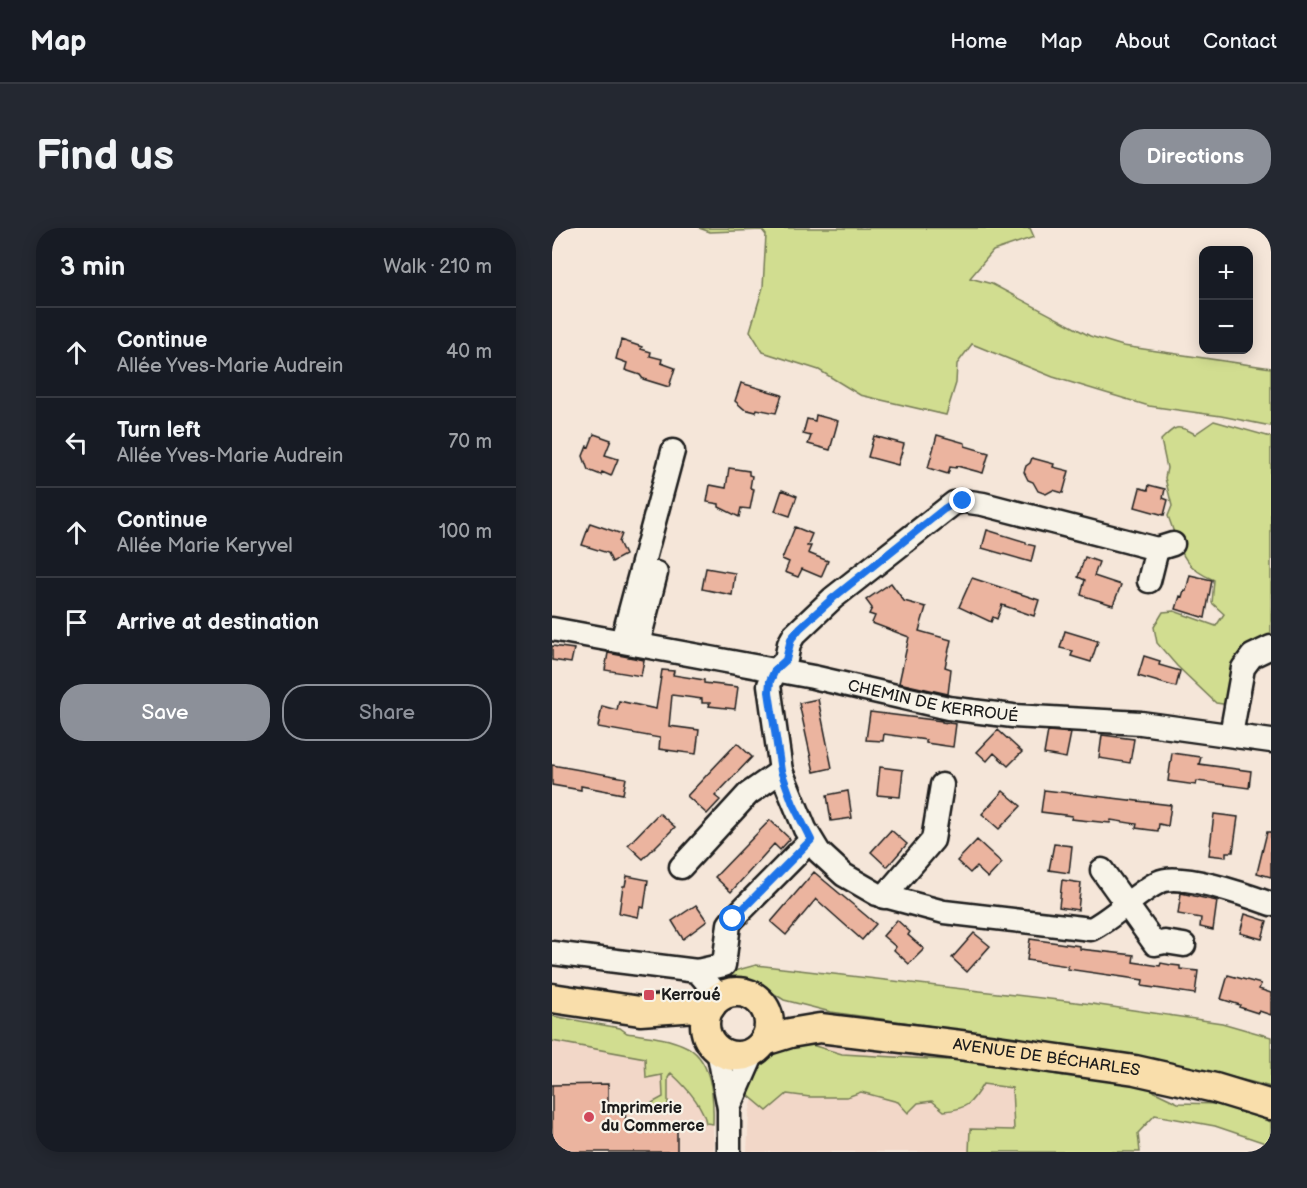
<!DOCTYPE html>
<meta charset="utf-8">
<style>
:root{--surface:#171b24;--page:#242831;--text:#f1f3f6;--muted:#9ea1a6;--line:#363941;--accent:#8c9099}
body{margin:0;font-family:"Balsamiq Sans",sans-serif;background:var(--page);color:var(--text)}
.controls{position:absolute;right:18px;top:18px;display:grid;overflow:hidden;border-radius:12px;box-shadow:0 3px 15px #0003}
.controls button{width:54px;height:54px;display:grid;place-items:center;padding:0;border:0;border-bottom:2px solid var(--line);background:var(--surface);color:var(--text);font:30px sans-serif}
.stop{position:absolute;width:18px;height:18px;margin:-14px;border:4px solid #1a73e8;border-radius:50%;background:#fff}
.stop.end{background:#1a73e8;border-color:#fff;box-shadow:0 2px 6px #0008}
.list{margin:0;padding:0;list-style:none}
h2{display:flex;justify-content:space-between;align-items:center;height:78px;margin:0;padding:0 24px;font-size:26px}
h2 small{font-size:20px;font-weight:400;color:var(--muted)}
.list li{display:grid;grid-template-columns:39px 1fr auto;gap:18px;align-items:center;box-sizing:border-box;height:90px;padding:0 24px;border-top:2px solid var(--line)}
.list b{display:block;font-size:22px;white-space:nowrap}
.list p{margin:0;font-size:20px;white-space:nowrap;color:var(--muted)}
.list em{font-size:20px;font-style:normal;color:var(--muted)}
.actions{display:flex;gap:12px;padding:18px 24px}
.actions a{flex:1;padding:14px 0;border:2px solid var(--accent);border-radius:24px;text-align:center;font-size:21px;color:var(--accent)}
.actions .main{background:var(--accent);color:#fff}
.icon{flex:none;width:33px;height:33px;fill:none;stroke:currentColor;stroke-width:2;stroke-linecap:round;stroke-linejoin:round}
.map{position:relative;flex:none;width:719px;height:924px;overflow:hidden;border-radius:24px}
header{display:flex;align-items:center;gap:36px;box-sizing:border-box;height:84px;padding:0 30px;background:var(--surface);border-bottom:2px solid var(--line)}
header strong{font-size:28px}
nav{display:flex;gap:33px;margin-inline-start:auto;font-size:21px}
.intro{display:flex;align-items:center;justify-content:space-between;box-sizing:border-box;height:144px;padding:0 36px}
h1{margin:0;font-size:42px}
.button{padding:15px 27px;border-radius:24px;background:var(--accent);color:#fff;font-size:21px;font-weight:700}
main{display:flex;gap:36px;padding:0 36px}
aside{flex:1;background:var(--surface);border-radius:24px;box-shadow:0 3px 15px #0003}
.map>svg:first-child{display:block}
</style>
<header>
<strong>Map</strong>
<nav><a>Home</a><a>Map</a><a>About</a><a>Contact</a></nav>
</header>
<div class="intro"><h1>Find us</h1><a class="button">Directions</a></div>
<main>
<aside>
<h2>3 min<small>Walk · 210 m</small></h2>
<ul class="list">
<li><svg class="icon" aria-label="ahead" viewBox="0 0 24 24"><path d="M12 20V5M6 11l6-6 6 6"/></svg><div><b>Continue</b><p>Allée Yves-Marie Audrein</p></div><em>40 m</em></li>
<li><svg class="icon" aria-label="left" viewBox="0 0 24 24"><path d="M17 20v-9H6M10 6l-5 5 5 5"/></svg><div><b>Turn left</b><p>Allée Yves-Marie Audrein</p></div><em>70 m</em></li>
<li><svg class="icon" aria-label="ahead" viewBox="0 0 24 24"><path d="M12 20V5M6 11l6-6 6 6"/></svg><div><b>Continue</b><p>Allée Marie Keryvel</p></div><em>100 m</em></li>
<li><svg class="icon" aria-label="arrive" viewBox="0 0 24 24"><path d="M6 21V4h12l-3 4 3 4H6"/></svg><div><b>Arrive at destination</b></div></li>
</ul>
<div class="actions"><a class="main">Save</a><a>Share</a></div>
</aside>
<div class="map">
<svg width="719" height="924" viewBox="0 0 719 924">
<rect width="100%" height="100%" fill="#f5e6d9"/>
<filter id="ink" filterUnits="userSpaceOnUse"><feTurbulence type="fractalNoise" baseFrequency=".0167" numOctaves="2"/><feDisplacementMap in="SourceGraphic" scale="12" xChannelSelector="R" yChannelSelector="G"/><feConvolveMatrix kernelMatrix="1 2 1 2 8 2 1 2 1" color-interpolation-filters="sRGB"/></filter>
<g filter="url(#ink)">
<path fill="#f2d7c8" d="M0,788l68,12 7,5 55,11 9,5 12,12 8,28 3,63h-162z
M259,817h29l219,24 3,83h-315l2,-39 7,-26 35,-39z"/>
<path fill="#d1dd90" stroke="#767c56" stroke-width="1.5" d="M147,0h331l4,9 -41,14 -23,27 22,6 98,52 33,10 148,22v58l-50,-10 -72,-10 -96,-29 -81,-33 -15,20 -1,19 -10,32 -86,-20 -41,-25 -56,-18 -13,-21 13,-44 3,-52 -4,-5 -52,2z
M662,193l57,16v208l-42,60 -13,-2 -39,-37 -20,-23 -3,-16 9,-15 11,-1 42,15 8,-12 -12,-11 2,-23c-34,-14 -34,-33 -46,-64l4,-10 -7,-28 2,-10 -6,-28c14,-14 16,-16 34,-6z
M204,737l336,39 130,19 49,14v50c-144,-38 -293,-54 -440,-75l-47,-12 -22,-14 -12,-5 -17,-3 -16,4 2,-7z
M0,788l68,12 7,5c18,3 39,4 56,12 29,12 31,51 30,79l-7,-1c-3,-18 -22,-38 -35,-50l-3,5v28l-9,2 -7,-1 -2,-3 13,-7 -1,-22 -16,3 -1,-20 -93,-17z
M246,813l44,13 140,8 82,14 83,9 8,7 23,11 42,1 51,18v23l-56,-19 -60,-11 -17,18 2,19h-171l1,-23 44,1 -2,-42 -29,-4c-12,20 -16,25 -39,27l-12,-10 -14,2 -10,10 -10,-11 -37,-10 -14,5h-37l-23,-3 -20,17 -19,-16c4,-13 11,-35 22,-43 7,-6 19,-8 28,-11z"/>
<path fill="#ebb49f" stroke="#1c1c1c" stroke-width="1.5" d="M69,112l21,7 -1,2 10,3 -1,4 12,3 -1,4 14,5 -6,19 -26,-8 -3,-4 -15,-5 2,-7 -11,-4z
M189,155l41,12 -6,18 -19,-4 -1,3 -12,-3 -9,-8z
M264,187l22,6 -8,29 -22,-6 3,-8 -8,-2 4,-15 8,2z
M42,206l17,6 -6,15 13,4 -7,17 -9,-4 -1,3 -13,-5 -5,-14 4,-10 2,1z
M385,207l28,8v3l24,7 -6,20 -26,-7 -1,2 -6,-1 -2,7 -20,-6z
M322,208l30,8 -6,21 -30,-8z
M480,230l22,6 -1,3 16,4 -6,22 -10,-3 -7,4 -8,-3 -5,-9 -5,-2 -4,-8 2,-6 4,-3z
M177,240l20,3v4l3,1 -2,12 4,1 -4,20 -9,-1 -2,9 -20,-10v-3l-12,-2 3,-17 16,3z
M597,257l16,4 -2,9 5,2 -4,15 -29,-8 5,-19 8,2z
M230,262l15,6 -7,20 -15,-5z
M38,295l32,11 -3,8 6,13 -13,7 -4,-9 -26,-8z
M243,299l17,7 -5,12h4l-3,7 20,8 -7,16 -19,-8 -4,8 -13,-5 4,-10 -7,-3z
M435,302l39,12v2l9,2 -4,16 -49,-14z
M533,329l14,5 -5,14 27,9 -8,20 -32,-10 4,-15 -7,-3z
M154,340l29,5 -3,22 -30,-6z
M638,347l22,5 -7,38 -29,-9 4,-13 2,1 2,-7 2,1z
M420,350l67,22 -5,16 -32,-11 -5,14 -4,-2 -2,5 -32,-15z
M339,355l13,18 22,6 -7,24 32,9 -6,27 6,2 -3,25 -49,-11 10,-46 -37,-14 3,-7 -6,-2 3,-6 -6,-8z
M513,403l33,10 -7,21 -20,-6 2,-5 -13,-3z
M0,418l22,3 -3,14 -19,-3z
M56,425l36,7 -3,16 -36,-6z
M592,428l16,5 -1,4 21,6 -4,16 -38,-11z
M110,442l12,1 -1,4 31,5v3l34,4 -3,22 -26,-3 1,-3h-8v-4l-30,-4 -3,31 30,4 -3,24 -37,-5 1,-11 -62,-11 4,-21 15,4 2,-9 37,8z
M266,471l14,69 -18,4 -15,-69z
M318,484l72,9v1l14,2 -3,23 -27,-4v-3l-42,-6 -1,7 -17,-1z
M446,502l24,22 -14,14 -14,-13 -7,8 -10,-9z
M496,503l23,2 -5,25 -22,-4z
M550,507l32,4 -4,24 -31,-5z
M185,515l15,14 -37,39 5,4 -13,14 -20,-18z
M620,525l29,4 -2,7 52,7 -2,17 -52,-7 -1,4 -28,-4z
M0,537l74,13 -3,16 -42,-8v4l-29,-5z
M328,539l23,3 -3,27 -23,-2z
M492,562l127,15 -3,21 -9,-2 -1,7 -22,-3 1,-4 -26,-4 -1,3 -39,-4 1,-3 -31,-4z
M296,563l4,27 -21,3 -4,-26z
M451,563l18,15 -22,23 -17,-15z
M107,585l16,14 -32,32 -15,-14z
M662,586l24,3 -5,35h-7v5l-17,-2z
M218,592l20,19 -10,11 -6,-6 -43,48 -16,-15z
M339,602l16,14 -20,23 -16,-15z
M715,604h4v45l-14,-4z
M425,612l25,23 -14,15 -12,-11 -6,6 -13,-12z
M502,616l18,2 -3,27 -20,-3z
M262,644l62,52 -14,16 -46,-41 -30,36 -15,-13z
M75,648l21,4 -4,28 -4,-1 -2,10 -19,-4 4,-27h2z
M510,652l19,3 -3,27 -19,-3z
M629,665l36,8 -4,29 -13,-3 1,-9 -23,-4z
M144,677l11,16 -24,18 -11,-18z
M693,686l22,7 -5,18 -22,-6z
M345,692l13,12 -2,3 16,14 -15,15 -15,-14 2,-3 -13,-11z
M422,705l16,13 -23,26 -15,-14z
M478,711l50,7v3l54,6 -1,7 27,4 1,-3 10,2 9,1v3l18,2 -3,23 -53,-8 1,-6 -76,-11 1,-3 -41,-6z
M676,747l33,9 -2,5 12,4v22l-12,-4 -1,2 -19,-6 1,-2 -19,-6z
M56,856v20l17,-1 1,27h51v22h-125v-67z"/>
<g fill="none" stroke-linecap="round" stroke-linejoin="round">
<defs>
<g id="minor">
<path d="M621,316l-16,5 -174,-45 -20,-3 -9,2 -121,95 -39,37 -5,9 -3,16 -11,11 -6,14 12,86 24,58 14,23 25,23 33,19 67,18 147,17c24,-12 45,-36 68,-47 20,-11 90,14 112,22"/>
<path d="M597,353l8,-32"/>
<path id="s1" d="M0,401l261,48 135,31 65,8 128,7 130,18"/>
<path d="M70,413l51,-190"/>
<path d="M86,416l18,-71"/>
<path d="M679,507l12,-67 9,-12 19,-9"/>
<path d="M129,639l67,-73 33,-23"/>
<path d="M550,642l53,74 10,-2 19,3"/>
<path d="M332,669l49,-57 9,-55"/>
<path d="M0,725l145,18 27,-6 5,-41 4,-5 78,-79"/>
<path d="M145,743l23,26"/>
<path d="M166,822l11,58v44"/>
<path d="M177,880l25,-57"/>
</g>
<g id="major">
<circle cx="185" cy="796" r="32"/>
<path d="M0,770l88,13 71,-5"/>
<path id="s2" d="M212,813l26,-8 30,-5 140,17 175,25 80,18 56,17"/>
</g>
</defs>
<use href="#minor" stroke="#1c1c1c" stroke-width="27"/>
<use href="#major" stroke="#1c1c1c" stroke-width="33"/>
<use href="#minor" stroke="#f7f3e8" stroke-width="22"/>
<use href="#major" stroke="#f9deab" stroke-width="28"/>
</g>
</g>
<g fill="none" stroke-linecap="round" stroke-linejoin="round" filter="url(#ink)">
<path stroke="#1a73e8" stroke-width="8" d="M181,691l78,-79 -18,-36 -12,-33 -12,-79 1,-11 5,-11 11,-10 5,-21 9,-11 33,-30 111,-89 10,-6 9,-2"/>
</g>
<g fill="#d1495b" stroke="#f7f3e8" stroke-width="2">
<rect x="91" y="761" width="12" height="12" rx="3"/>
<circle cx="37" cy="889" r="6"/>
</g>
<g text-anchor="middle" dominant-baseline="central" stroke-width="4.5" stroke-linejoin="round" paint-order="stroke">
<g font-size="16" fill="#1c1c1c" stroke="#f7f3e8">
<text stroke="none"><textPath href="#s1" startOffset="388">CHEMIN DE KERROUÉ</textPath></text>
<text stroke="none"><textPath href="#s2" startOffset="286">AVENUE DE BÉCHARLES</textPath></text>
</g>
<g font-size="16" font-weight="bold" fill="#1c1c1c" stroke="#f7f3e8" text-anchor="start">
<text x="109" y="767">Kerroué</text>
<text x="49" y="880">Imprimerie<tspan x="49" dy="18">du Commerce</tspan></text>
</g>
</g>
</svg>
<div class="controls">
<button>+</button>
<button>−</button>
</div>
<div class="stop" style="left:181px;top:691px"></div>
<div class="stop end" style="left:411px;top:273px"></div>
</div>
</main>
